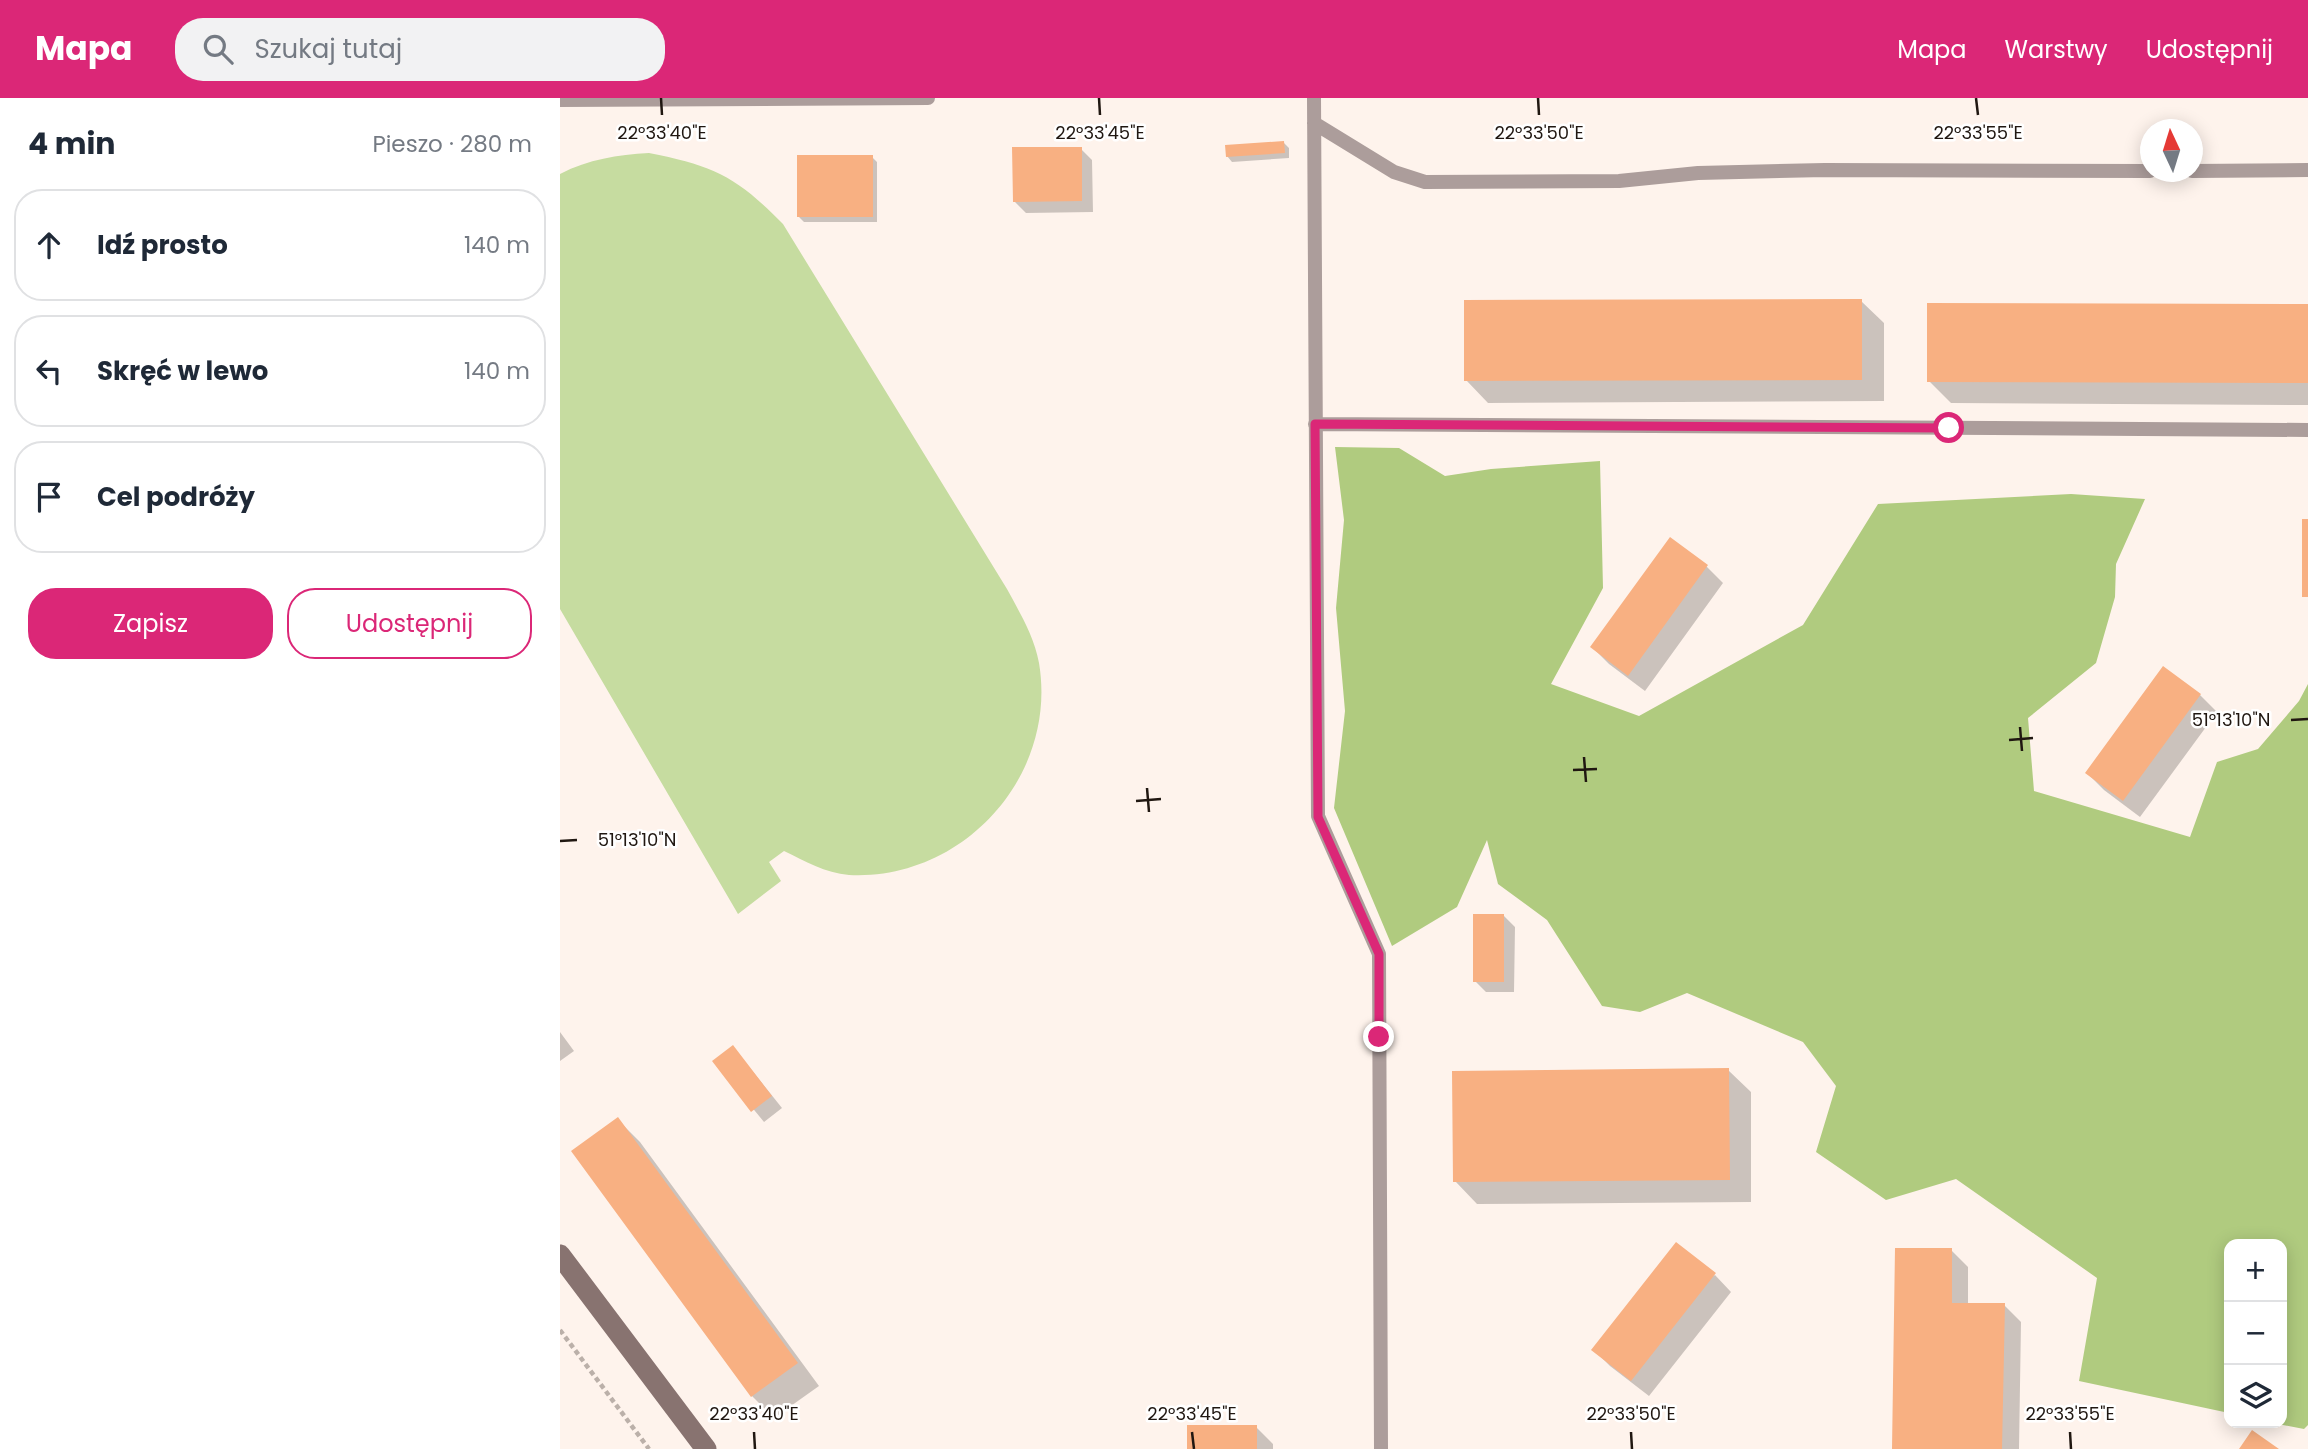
<!DOCTYPE html>
<html lang="pl">
<meta charset="utf-8">
<style>
:root{--surface:#fff;--page:#f2f2f3;--text:#1f2937;--muted:#747a83;--line:#e0e1e3;--accent:#db2777}
body{margin:0;font-family:Poppins,sans-serif;background:var(--page);color:var(--text)}
.controls{position:absolute;right:21px;bottom:21px;display:grid;overflow:hidden;border-radius:14px;box-shadow:0 4px 18px #0003}
.controls button{width:63px;height:63px;display:grid;place-items:center;padding:0;border:0;border-bottom:2px solid var(--line);background:var(--surface);color:var(--text);font:35px sans-serif}
.compass{position:absolute;left:1580px;top:21px;width:63px;height:63px;border-radius:50%;background:var(--surface);box-shadow:0 4px 18px #0003;rotate:356deg}
.stop{position:absolute;width:21px;height:21px;margin:-16px;border:5px solid #db2777;border-radius:50%;background:#fff}
.stop.end{background:#db2777;border-color:#fff;box-shadow:0 2px 7px #0008}
.list{margin:0;padding:0;list-style:none}
h2{display:flex;justify-content:space-between;align-items:center;height:91px;margin:0;padding:0 28px;font-size:30px}
h2 small{font-size:23px;font-weight:400;color:var(--muted)}
.list li{display:grid;grid-template-columns:46px 1fr auto;gap:21px;align-items:center;box-sizing:border-box;height:112px;margin:0 14px 14px;padding:0 14px;border:2px solid var(--line);border-radius:28px}
.list b{display:block;font-size:26px;white-space:nowrap}
.list em{font-size:23px;font-style:normal;color:var(--muted)}
.actions{display:flex;gap:14px;padding:21px 28px}
.actions a{flex:1;padding:16px 0;border:2px solid var(--accent);border-radius:28px;text-align:center;font-size:24px;color:var(--accent)}
.actions .main{background:var(--accent);color:#fff}
.icon{flex:none;width:38px;height:38px;fill:none;stroke:currentColor;stroke-width:2;stroke-linecap:round;stroke-linejoin:round}
.map{position:relative;flex:none;width:1748px;height:1351px;overflow:hidden}
header{display:flex;align-items:center;gap:42px;box-sizing:border-box;height:98px;padding:0 35px;background:var(--accent);color:#fff}
header strong{font-size:33px}
nav{display:flex;gap:38px;margin-inline-start:auto;font-size:24px}
.search{width:490px;height:63px;background:var(--page);display:flex;align-items:center;gap:18px;box-sizing:border-box;padding:0 24px;border-radius:28px;color:var(--muted);font-size:26px}
main{display:flex}
aside{flex:1;background:var(--surface)}
.map>svg:first-child{display:block}
</style>
<header>
<strong>Mapa</strong>
<div class="search"><svg class="icon" aria-label="search" viewBox="0 0 24 24"><circle cx="10" cy="10" r="6"/><path d="M15 15l6 6"/></svg>Szukaj tutaj</div>
<nav><a>Mapa</a><a>Warstwy</a><a>Udostępnij</a></nav>
</header>
<main>
<aside>
<h2>4 min<small>Pieszo · 280 m</small></h2>
<ul class="list">
<li><svg class="icon" aria-label="ahead" viewBox="0 0 24 24"><path d="M12 20V5M6 11l6-6 6 6"/></svg><div><b>Idź prosto</b></div><em>140 m</em></li>
<li><svg class="icon" aria-label="left" viewBox="0 0 24 24"><path d="M17 20v-9H6M10 6l-5 5 5 5"/></svg><div><b>Skręć w lewo</b></div><em>140 m</em></li>
<li><svg class="icon" aria-label="arrive" viewBox="0 0 24 24"><path d="M6 21V4h12l-3 4 3 4H6"/></svg><div><b>Cel podróży</b></div></li>
</ul>
<div class="actions"><a class="main">Zapisz</a><a>Udostępnij</a></div>
</aside>
<div class="map">
<svg width="1748" height="1351" viewBox="0 0 1748 1351">
<rect width="100%" height="100%" fill="#fef3ec"/>
<path fill="#c6dca0" d="M89,55c65,13 87,23 134,71l224,365c13,24 27,47 32,74 19,113 -76,218 -190,212 -24,-2 -44,-14 -65,-24l-15,11 12,19 -43,33 -178,-305v-435c29,-15 57,-19 89,-21z"/>
<path fill="#b0cb7f" d="M775,349l64,1 46,28 46,-7 109,-8 3,127 -52,96 88,32 164,-91 75,-121 193,-10 74,5 -29,65 -1,33 -19,66 -68,55 6,73 156,46 27,-75 41,-13 41,-48 9,-17v741l-4,4 -31,-6h9v-179h-53v169l-150,-32 18,-103 -141,-99 -70,21 -70,-48 20,-66 -33,-44 -116,-49 -47,19 -38,-6 -55,-86 -49,-36 -11,-44 -30,67 -65,39 -58,-138 11,-97 -9,-103 8,-88z"/>
<path fill="#0003" d="M723,44l6,6v10l-57,4 -5,-6z
M521,51l11,11 1,52 -67,1 -11,-11z
M312,59l5,5v60h-73l-5,-5z
M1301,203l23,22v78l-396,2 -22,-23z
M1748,208v99l-357,-2 -22,-22z
M1146,468l17,17 -78,108 -36,-27 -17,-17z
M1604,571l36,26 17,17 -77,105 -36,-27 -17,-17z
M944,818l11,11 -1,65h-28l-11,-11z
M0,934l14,19 -14,10z
M173,949l49,61 -18,14 -50,-61z
M1168,972l23,22v110l-274,2 -22,-23z
M58,1022l22,22 179,244 -45,32 -22,-22z
M1391,1152l17,17v38h36l17,17 -2,127h-126z
M1155,1177l16,17 -82,104 -39,-30 -17,-17z
M696,1329l17,17v5h-84z"/>
<path fill="#f8b082" d="M724,43l1,12 -59,4 -1,-12z
M452,49h70v54l-69,1z
M237,57h76v62h-76z
M1302,201v81l-398,1v-81z
M1367,205l381,1v79l-381,-1z
M1742,421h6v78h-6z
M1110,439l38,28 -80,111 -38,-29z
M1603,568l38,28 -78,107 -38,-28z
M913,816h31v68h-31z
M173,947l39,51 -21,16 -39,-51z
M1169,970l1,112 -277,2 -1,-111z
M58,1019l180,246 -47,34 -180,-246z
M1116,1144l40,31 -85,108 -40,-31z
M1335,1150h57v55h53l-3,146h-110z
M627,1327h70v24h-70z
M1692,1332l27,19h-40z"/>
<g fill="none" stroke-linecap="round" stroke-linejoin="round">
<path stroke="#bbb0a9" stroke-width="4.5" stroke-dasharray="5 3.5" stroke-linecap="butt" d="M0,1232l89,119"/>
<path stroke="#ac9d9b" stroke-width="14" d="M754,0l4,718 61,138 2,495
M0,2l368,-2
M754,25l80,49 31,10 194,-1 79,-8 127,-3 325,1
M1632,73l116,-1
M755,326l993,6"/>
<path stroke="#887370" stroke-width="21" d="M0,1157l146,194"/>
</g>
<g fill="none" stroke-linecap="round" stroke-linejoin="round">
<path stroke="#db2777" stroke-width="9" d="M819,939v-83l-61,-137 -3,-393 634,4"/>
</g>
<path fill="none" stroke="#201711" stroke-width="2.5" d="M101,0l1,17M539,0l1,17M978,0l1,17M1416,0l2,17M1731,622l17,-1M1460,629l2,24M1449,642l24,-2M1024,659l2,25M1013,672l24,-1M587,690l2,24M576,703l25,-2M0,743l17,-1M194,1334l1,17M632,1334l2,17M1071,1334l1,17M1510,1334l1,17"/>
<g font-size="18" text-anchor="middle" fill="#201711" stroke="#fff" stroke-width="5" stroke-linejoin="round" paint-order="stroke">
<text x="102" y="41">22°33'40"E</text>
<text x="540" y="41">22°33'45"E</text>
<text x="979" y="41">22°33'50"E</text>
<text x="1418" y="41">22°33'55"E</text>
<text x="1671" y="628">51°13'10"N</text>
<text x="77" y="748">51°13'10"N</text>
<text x="194" y="1322">22°33'40"E</text>
<text x="632" y="1322">22°33'45"E</text>
<text x="1071" y="1322">22°33'50"E</text>
<text x="1510" y="1322">22°33'55"E</text>
</g>
</svg>
<div class="controls">
<button>+</button>
<button>−</button>
<button><svg class="icon" aria-label="layers" viewBox="0 0 24 24"><path d="M12 4l9 5-9 5-9-5zM3 14l9 5 9-5"/></svg></button>
</div>
<svg class="compass" viewBox="-18 -18 36 36"><path d="M0-13l5 13h-10z" fill="#e53935"/><path d="M0 13l5-13h-10z" fill="#747a83"/></svg>
<div class="stop" style="left:1389px;top:330px"></div>
<div class="stop end" style="left:819px;top:939px"></div>
</div>
</main>
